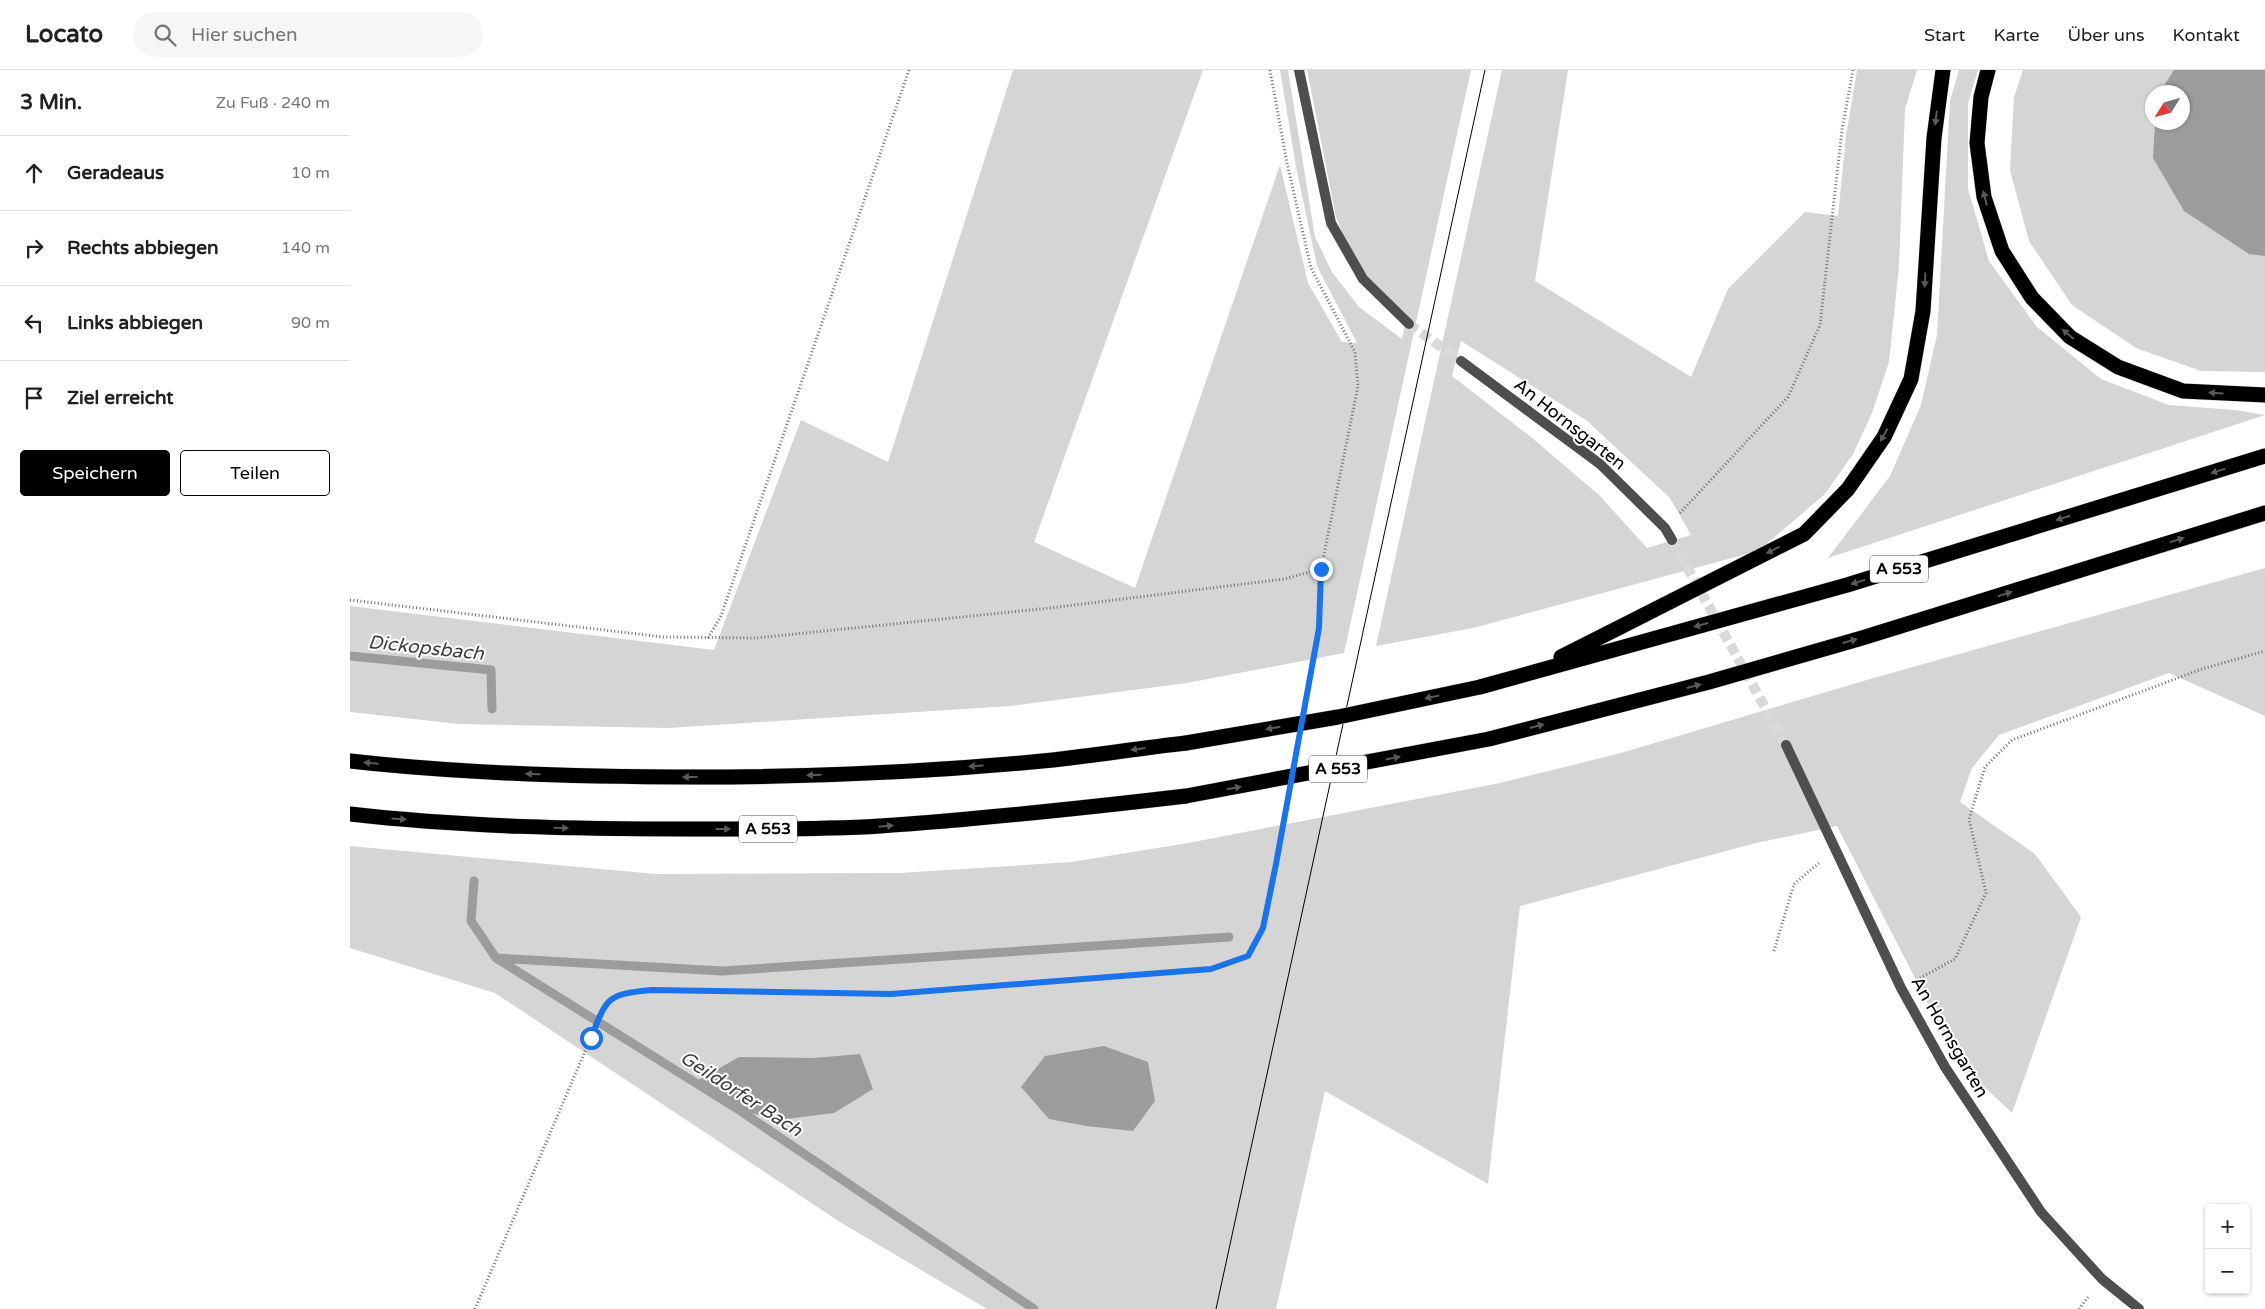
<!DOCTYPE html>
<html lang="de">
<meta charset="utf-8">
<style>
:root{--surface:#fff;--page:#f6f6f6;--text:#202124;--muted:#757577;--line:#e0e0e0;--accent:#000}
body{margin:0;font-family:"Varela Round",sans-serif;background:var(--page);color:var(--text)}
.controls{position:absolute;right:15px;bottom:15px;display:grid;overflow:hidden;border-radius:5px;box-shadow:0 1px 4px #0004}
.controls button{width:45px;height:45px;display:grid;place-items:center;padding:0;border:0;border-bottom:1px solid var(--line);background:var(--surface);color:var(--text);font:25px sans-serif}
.compass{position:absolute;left:1795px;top:15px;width:45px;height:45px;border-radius:50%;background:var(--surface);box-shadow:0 1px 4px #0004;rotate:233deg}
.stop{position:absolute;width:15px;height:15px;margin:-11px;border:4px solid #1a73e8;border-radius:50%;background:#fff}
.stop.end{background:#1a73e8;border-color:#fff;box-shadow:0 1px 5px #0008}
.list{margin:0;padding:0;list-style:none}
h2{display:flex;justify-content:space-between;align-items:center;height:65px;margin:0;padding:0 20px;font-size:21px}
h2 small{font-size:16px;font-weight:400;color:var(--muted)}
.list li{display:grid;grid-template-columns:32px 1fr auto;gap:15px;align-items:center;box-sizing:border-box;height:75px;padding:0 20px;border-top:1px solid var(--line)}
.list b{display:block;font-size:19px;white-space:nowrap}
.list em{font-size:16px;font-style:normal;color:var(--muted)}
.actions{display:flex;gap:10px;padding:15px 20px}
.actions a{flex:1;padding:11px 0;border:1px solid var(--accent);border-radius:5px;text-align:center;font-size:18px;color:var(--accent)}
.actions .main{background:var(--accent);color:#fff}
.icon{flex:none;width:28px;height:28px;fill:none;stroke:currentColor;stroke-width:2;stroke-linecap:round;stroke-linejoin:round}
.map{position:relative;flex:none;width:1915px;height:1239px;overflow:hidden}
header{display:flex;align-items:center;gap:30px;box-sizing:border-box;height:70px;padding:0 25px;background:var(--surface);border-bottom:1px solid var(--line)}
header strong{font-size:24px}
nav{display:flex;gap:28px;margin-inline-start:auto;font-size:18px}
.search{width:350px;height:45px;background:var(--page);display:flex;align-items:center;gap:12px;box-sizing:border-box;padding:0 18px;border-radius:28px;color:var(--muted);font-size:19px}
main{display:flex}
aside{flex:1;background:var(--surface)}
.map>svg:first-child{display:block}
</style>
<header>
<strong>Locato</strong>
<div class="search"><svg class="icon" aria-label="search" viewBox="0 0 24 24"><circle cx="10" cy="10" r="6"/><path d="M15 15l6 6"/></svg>Hier suchen</div>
<nav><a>Start</a><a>Karte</a><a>Über uns</a><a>Kontakt</a></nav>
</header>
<main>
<aside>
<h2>3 Min.<small>Zu Fuß · 240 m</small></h2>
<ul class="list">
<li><svg class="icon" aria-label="ahead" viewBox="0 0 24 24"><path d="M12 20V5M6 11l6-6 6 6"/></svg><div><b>Geradeaus</b></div><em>10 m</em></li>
<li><svg class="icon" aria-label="right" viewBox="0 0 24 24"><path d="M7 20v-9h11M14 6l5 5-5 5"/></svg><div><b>Rechts abbiegen</b></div><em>140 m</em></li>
<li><svg class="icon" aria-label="left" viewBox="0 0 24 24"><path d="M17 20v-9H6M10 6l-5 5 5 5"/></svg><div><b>Links abbiegen</b></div><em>90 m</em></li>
<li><svg class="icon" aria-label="arrive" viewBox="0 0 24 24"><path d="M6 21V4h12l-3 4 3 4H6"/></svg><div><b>Ziel erreicht</b></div></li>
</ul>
<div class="actions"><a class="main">Speichern</a><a>Teilen</a></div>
</aside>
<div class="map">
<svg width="1915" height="1239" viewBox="0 0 1915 1239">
<rect width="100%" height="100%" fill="#fff"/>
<path fill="#d5d5d5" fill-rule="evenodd" d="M663,0h190l-169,472 101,46 145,-423 28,118 34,59 15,1 -40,-77 -21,-99 -16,-97h8l27,167 17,35 27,35 43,32 5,-24 -36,-33 -22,-33 -13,-32 -29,-147h164l-127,583 -157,30 -177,23 -341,22 -210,-4 -109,-12v-106l364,44 87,-230 87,42z
M1152,0h66l-33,211 156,96 37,-88 77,-77 33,4 8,-80 11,-66h60l-12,39 -6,157 -10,96 -17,51 -19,41 -28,40 -67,57 -285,77 -97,18zM1111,271l125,79 84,78 21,37 -44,13 -47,-52 -69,-59 -79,-61z
M1609,0h19l-10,34v85l21,72 48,66 64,52 68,26 66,5 30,5 -437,143 62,-82 31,-71 16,-70 13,-234z
M1673,0h242v302l-64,-1 -65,-23 -64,-43 -43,-64 -19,-71 4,-73zM1802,22h30v30h-30z
M1915,498v148l-96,-43 -170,62 -27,33 -12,34 75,52 46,63 -69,196 -54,-51 -121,-236 -81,17 -236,63 -32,278 -163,-93 -49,218h-289l-147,-87 -345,-229 -145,-45v-102l306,28 244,-1 171,-11 117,-19 312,-60 121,-30 249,-74z"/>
<path fill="#9c9c9c" d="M1824,0h91v186l-16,-2 -65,-43 -31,-53 2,-35 27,-1v-30h-22z
M754,976l44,16 7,39 -22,30 -47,-5 -37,-7 -28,-32 24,-31z
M510,984l13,35 -39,24 -56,7 -39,-10 -46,-27 46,-26 75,1z"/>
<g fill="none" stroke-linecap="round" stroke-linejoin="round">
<path stroke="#9c9c9c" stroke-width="9" d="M0,586l141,14 1,39
M124,811l-3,40 25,37 243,152 295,199
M146,888l226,13 507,-34"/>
<path stroke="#d9d9d9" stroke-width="10" stroke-dasharray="10 5" stroke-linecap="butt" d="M1059,254l52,37
M1322,470l114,205"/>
<defs>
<path id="motorway" d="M1638,0l-7,27 -4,46 7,54 18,54 30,47 38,39 48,30 65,24 82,4
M1211,587l243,-123 44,-45 36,-52 27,-58 12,-68 11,-173 9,-68
M1130,617l367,-102 418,-129
M1139,669l220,-57 153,-44 403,-125
M0,691c114,13 230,16 345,16 119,0 239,-5 358,-17 44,-5 89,-12 133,-17
M0,744c113,13 227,15 341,15 62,0 126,1 189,-3 102,-7 204,-18 306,-30"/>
</defs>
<use href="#motorway" stroke="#dbdbdb" stroke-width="16"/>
<path stroke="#707070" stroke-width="3" stroke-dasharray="1 2.5" stroke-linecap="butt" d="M920,0l17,93 24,105 44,84 3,34 -37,183 -2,59 -13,71
M1330,443l108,-116 32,-72 22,-195 11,-60
M0,530l313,37 93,1 294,-30 234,-29 37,-10
M358,568l13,-22 188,-546
M1424,881l20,-67 25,-21
M1570,908l35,-19 31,-66 -17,-74 16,-52 27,-27 190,-71 63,-18
M125,1239l126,-295c15,-24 25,-22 51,-24l239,4 320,-25 37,-13 15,-28 25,-127
M1729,1239l10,-13"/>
<path stroke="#4e4e4e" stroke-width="10" d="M949,0l32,153 32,56 46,45
M1111,291l139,103 65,64 7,12
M1436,675l115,243 44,79 96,145 61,67 37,30"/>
<use href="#motorway" stroke="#000" stroke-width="15"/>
<path stroke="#000" stroke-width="1" d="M866,1239l269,-1239"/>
<defs>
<path id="motorway-bridge" d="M836,673l152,-26 142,-30
M836,726l303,-57"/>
</defs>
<use href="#motorway-bridge" stroke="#dbdbdb" stroke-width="16" stroke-linecap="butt"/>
<use href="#motorway-bridge" stroke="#000" stroke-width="15"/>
</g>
<defs><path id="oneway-solid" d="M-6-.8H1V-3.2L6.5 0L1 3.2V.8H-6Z" transform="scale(1.25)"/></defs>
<g fill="#595959">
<use href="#oneway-solid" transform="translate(1586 48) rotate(97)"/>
<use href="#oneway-solid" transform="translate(1635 128) rotate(-104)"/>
<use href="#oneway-solid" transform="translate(1575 210) rotate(93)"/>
<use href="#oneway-solid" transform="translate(1718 264) rotate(-139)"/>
<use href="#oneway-solid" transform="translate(1866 323) rotate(-176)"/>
<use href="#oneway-solid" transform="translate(1534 365) rotate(119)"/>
<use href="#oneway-solid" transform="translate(1868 401) rotate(163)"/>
<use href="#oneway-solid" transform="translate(1713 448) rotate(163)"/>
<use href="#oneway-solid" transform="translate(1827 470) rotate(-17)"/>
<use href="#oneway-solid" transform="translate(1423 480) rotate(153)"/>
<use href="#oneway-solid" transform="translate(1508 512) rotate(163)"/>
<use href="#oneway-solid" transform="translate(1655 524) rotate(-17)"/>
<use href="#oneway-solid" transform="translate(1351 555) rotate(165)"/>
<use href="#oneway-solid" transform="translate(1500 571) rotate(-16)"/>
<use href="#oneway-solid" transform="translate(1344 616) rotate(-15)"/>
<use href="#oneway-solid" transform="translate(1082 627) rotate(168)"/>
<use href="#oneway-solid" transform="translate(1187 656) rotate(-15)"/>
<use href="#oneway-solid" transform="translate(923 658) rotate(170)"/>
<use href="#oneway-solid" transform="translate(788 679) rotate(173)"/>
<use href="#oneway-solid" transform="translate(1043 688) rotate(-11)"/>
<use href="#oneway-solid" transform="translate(21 693) rotate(-175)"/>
<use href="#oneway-solid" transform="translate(626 696) rotate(176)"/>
<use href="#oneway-solid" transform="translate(183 704) rotate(-178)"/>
<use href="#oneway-solid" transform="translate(464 705) rotate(178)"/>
<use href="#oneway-solid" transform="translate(340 707) rotate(180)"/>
<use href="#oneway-solid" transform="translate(884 718) rotate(-10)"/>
<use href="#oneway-solid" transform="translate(49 749) rotate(4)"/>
<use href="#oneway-solid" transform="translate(536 756) rotate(-5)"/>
<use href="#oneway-solid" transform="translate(211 758) rotate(2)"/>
<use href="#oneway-solid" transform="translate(373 759)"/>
</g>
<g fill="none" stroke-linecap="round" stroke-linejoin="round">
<path stroke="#1a73e8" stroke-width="6" d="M241,968c16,-41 16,-44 61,-48l239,4 320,-25 37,-13 15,-28 13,-64 43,-236 2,-59"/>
</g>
<g text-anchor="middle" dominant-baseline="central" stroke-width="4" stroke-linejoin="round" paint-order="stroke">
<g fill="#fff" stroke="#4c4c4c" stroke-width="1">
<rect x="1520" y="485.5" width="58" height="27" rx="4"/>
<rect x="959" y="685.5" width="58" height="27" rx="4"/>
<rect x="389" y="745.5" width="58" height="27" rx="4"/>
</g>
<g font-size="16" font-weight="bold" fill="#000">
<text x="1549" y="499">A 553</text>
<text x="988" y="699">A 553</text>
<text x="418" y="759">A 553</text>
</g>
<g font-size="18" fill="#000" stroke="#fff">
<text transform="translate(1220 354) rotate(38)">An Hornsgarten</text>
<text transform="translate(1600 967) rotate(60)">An Hornsgarten</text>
</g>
<g font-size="19" font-style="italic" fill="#3d3d3d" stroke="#fff">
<text transform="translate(76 578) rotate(6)">Dickopsbach</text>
<text transform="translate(391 1024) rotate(33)">Geildorfer Bach</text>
</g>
</g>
</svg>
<div class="controls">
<button>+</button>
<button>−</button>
</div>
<svg class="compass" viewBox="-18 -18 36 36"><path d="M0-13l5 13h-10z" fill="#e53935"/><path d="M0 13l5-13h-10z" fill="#757577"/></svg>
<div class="stop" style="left:241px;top:968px"></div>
<div class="stop end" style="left:971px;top:499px"></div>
</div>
</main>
